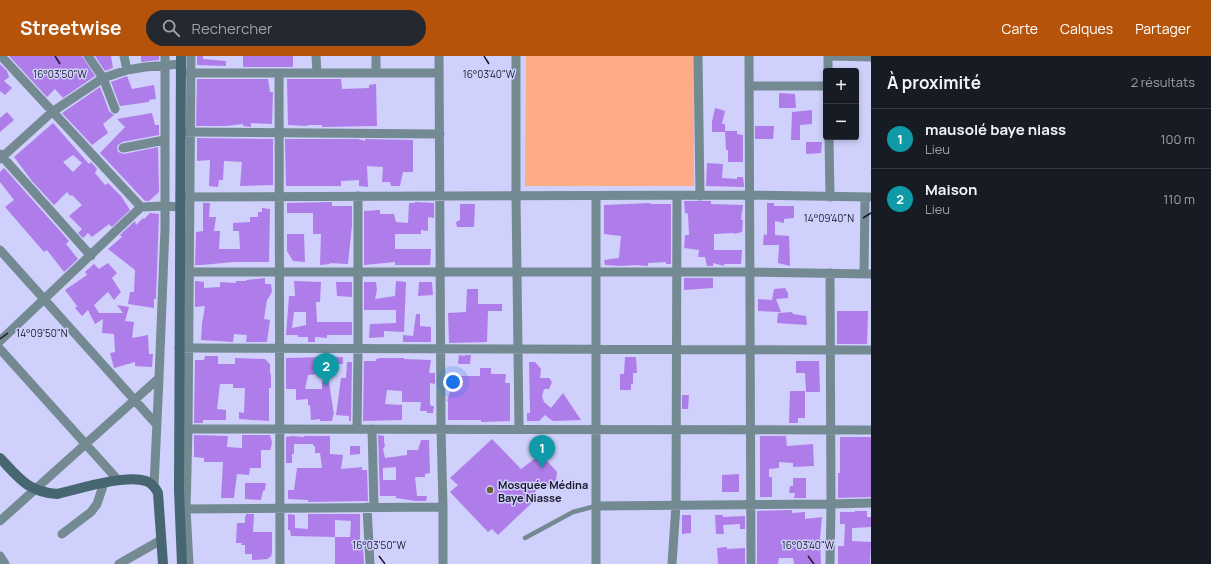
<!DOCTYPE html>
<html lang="fr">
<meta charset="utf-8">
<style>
:root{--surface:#171b24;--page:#242831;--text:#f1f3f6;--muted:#9ea1a6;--line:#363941;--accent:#b45309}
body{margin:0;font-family:Manrope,sans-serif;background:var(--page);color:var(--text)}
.controls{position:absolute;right:12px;top:12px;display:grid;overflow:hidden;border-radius:4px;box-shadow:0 2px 6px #0003}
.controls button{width:36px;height:36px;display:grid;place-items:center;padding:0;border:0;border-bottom:1px solid var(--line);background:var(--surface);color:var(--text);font:20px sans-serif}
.you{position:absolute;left:453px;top:326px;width:14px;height:14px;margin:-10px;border:3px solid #fff;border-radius:50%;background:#1a73e8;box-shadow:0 0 0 6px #1a73e833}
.badge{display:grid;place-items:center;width:26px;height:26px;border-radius:50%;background:var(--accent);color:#fff;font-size:13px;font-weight:700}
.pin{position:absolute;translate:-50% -33px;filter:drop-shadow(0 1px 2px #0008)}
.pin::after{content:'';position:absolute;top:21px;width:14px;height:12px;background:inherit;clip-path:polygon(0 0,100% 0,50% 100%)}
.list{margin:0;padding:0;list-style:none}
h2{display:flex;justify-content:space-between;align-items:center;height:52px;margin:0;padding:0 16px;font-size:17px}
h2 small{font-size:13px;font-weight:400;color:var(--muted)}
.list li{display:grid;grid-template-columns:26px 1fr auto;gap:12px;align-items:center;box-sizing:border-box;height:60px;padding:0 16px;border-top:1px solid var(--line)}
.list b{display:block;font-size:15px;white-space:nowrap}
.list p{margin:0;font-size:13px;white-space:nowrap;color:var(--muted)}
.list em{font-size:13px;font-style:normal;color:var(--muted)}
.icon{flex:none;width:22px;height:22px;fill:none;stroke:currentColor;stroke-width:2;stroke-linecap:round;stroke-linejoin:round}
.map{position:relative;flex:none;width:871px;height:508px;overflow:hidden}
header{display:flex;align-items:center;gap:24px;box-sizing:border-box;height:56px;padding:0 20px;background:var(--accent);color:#fff}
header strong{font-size:19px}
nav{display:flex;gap:22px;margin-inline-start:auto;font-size:14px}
.search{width:280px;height:36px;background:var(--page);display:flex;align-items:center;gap:10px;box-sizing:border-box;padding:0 14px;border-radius:22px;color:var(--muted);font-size:15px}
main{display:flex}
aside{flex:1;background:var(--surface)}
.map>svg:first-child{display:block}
</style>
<header>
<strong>Streetwise</strong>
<div class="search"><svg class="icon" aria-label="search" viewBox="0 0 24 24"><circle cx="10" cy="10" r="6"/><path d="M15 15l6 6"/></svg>Rechercher</div>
<nav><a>Carte</a><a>Calques</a><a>Partager</a></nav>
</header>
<main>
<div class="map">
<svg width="871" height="508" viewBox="0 0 871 508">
<rect width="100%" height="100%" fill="#cfd0fc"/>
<path fill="#feab88" d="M526,0h168v130h-169z"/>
<path fill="#af7de9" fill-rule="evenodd" d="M9,0h73l13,20 -32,22 -8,-9 -8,8z
M95,0h16l2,12 -8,3z
M141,0h18v4l-18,2z
M197,0h6v3l23,2v5l-29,-1z
M243,0h50v11h-50z
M0,8l7,7 2,6 -5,4 8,7 -7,7 -5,-4z
M127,20l5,13 22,-4 2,14 -7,1v2l-29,4 -9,-24z
M197,23h71l2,13h3l-1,32 -21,-1v4l-8,-1v-2l-17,2h-30z
M287,23h54l1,10 27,-1v-3l7,-1 1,42 -55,1v-2h-14l-1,1 -19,-1z
M100,31l9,24 5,4 -11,9 5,9 -16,12 -30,-32z
M779,37l16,1 1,14h-17z
M715,52l10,3 -3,13h3v8h-13v-10z
M812,54v14l-12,1v15h-9l1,-28z
M7,56l7,8 -14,12v-14z
M152,57l3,12h4v10l-37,7 -5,4 1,6 6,2 34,-7 1,45 -10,9h-4l-45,-48 25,-26 -8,-8z
M53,67l36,41 2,-2 6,7 -2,4 10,12 3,-2 13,13 9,14 -18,17 -3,-3 -17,13 -4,-4 -5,5 -5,-5 4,-4 -13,-13 13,-11 -10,-10 -2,1 -3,-4 -13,13 -22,-24 -18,-24zM73,99l9,8 -9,9 -10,-10z
M755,70h19l-1,13h-18z
M725,75h12v3l6,1v27h-15v-12h-2z
M197,82l76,1v46l-33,1 2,-24 -18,-1 -1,19h-4l-1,7 -9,-1 1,-26 -13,1z
M285,83h73l7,2v-2l48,1v32h-10l-3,14h-9l-1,-4h-8l1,-15 -16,-1 1,21 -9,-1v-6l-18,1v5h-55z
M806,86h16l-1,11 -15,1z
M707,107l16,1 -1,14 15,1v-2h6l1,10 -38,-1z
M4,112l65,73 -3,3 12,15 -14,13 -17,-22 -3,2 -39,-45 9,-7 -14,-18v-10z
M684,145h27v3l32,1 -2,15h2l-1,12 -8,2v-1l-20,1v16h28l-1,14h-17v2l-11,-3v3h-6l-2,-9h-7l1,-7 -15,-2 1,-13h4l-1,-21 -3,-1z
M332,146v4h20v19l-4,39 -18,-1v1l-10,1 1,-31h-8v-21h-26v-10z
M415,146l19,1v15l-6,-1v14l-7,-1v4h-26v15h36l-1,16h-35v-3l-31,3v-58v4l16,-1v4h14l2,8 12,1 1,-20h6z
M203,147h7l-1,14h7l-2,14h6l-1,18h21l-1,-18h-6v-8l17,-1v-5h8v-5h4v-4l8,1 -1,53h-35l-33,3h-6l1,-33 7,-1z
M650,147v1h21v60h-5v-2l-18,1v3l-13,-1 -14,1 -16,-1 -1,-5 15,-2 2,-22 -17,-2v-29z
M767,147h7v3h20v12l-10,1v4l-9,-2v14l14,1 1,30 -12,-3 1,-18h-16l1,-11 3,1z
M460,148h15l-1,23h-17l-1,-5 4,-2z
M150,157l9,1 -3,85h-2v9l-26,-4 2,-12h4l1,-22 -27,-21 14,-12 -2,-2 15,-14 1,4 7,-7 1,1z
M287,178h17l1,28 -12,-1 -6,-10z
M108,207l9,10 -5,5 9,14 -7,8 -6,-8 -14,13 5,8h24l-6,-8 12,2 -4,14 9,1 -2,16 16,-3 1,19h4l-1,13 -17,-1v-4l-21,6 -4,-15 5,-1 -1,-18 -12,-1 1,-14 -8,5 -7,-14 -6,6 -7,-8 2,-2 -12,-16 22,-15 -2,-3 9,-8 5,5z
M265,222v6h6l1,7 -1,3 -4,6 -3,19 6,1 -3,22h-21l1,-7 -13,-1 -1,8 -32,-2 1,-16 3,-18 -10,1v-26l9,1v6l16,-1v-5l16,1v-2h10v-1z
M684,222h29v10l-29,2z
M294,225l27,1 -1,20h-4l1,20h35v13h-25v3l-12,-1v5h-7v-5h-10v-2h-12l3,-39h6zM294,256h12v13l-14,3z
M396,225l10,1 -2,50 -20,-1v6l-15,1 1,-14 26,-1v-13h-32v-28h12l1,8 -2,9 20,-3z
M336,226h16v15l-15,-1z
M419,226h13l1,13 -15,1z
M785,232l3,5v5l-12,1 5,13 -23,-1v-12l14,1 2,-11z
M467,233h11v15h24v7h-14l-1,31 -38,1 -1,-30 18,-1z
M837,255h31l-1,33h-30z
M792,256l1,2 13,2 1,9 -30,-2 1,-10z
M416,258h4v12l11,1v15h-28v-7l10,1z
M326,298h5v3h12v7h-11v3h-11v2h-1l-1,5 -11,1 -3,14h17v-8l7,1 5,33h-1l-1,6h-12v-2l-9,1 -1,-15h-2v-6l-12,1v-11h-10v-31l39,-1z
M459,299l6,1v2v-3h6l-1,9h-12z
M205,300h13v8h17v-6l30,1 5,5v10h1v14h-2v33l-30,-2v-7l5,1 1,-25h-12v-4h-13l-3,25 9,1v10h-23v3h-9l1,-63h9z
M625,301h11l1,16h-4v11h-2v6h-11v-16h4z
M380,302h24v1l27,1 -2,13h6v11l-5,-1v21l1,2h3l-1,7h-6v-2h-7l1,-9h-19v-11l-15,-1 -2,14 17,1v15l-39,1 1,-60h12v-2z
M796,305h23l1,31h-14l-1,-19h-9z
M347,306h5l-1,59h-2v-5l-13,-1 5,-37h5z
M529,306h6l6,7 -1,9h9l3,4 -3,7h-5l-2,7 2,6 7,6 12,-15 18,27 -27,1 -3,-1 -6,-5 -6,6h-12v-8h3z
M480,312h11v6h15l-1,9h5v38l-29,1v-2h-33v-19h-1l4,-13h-2l-1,-8h11v-4h21z
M790,335h15v27h-7v5h-9z
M682,339h7l-1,14h-6z
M194,379l34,1 -1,11 15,1v-13h28l2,7 -1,6 -1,2h-9v18h-11l-1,7 -12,-1 -3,24h-13l2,-36h-19v-4l-10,-1z
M378,379l6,1v5l1,5 -2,3 2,9 22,-3v-5h11l3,-10h8l1,33 -5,1v3h-10l2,19h10l-1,5h-10l-20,-3v-2h-16zM396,411v13h-13v-12z
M293,380l11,1v-1h26v18l13,1 -2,14 21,-2v3h5l1,31 -60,1v-2l-20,-1v-9h6l3,-22h25l-2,-15h-5v-7h-2v-2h-19v10h-2v9h-6v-26z
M760,380h26l1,10 26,-2 1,22 -21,1v-4l-14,-1v6l-10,1v8h3v20h-12z
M840,381h31v60l-33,1v-25h2z
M492,383l29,30 20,-15 16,18 -1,9 -5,7 -6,-6 -13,13 4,4 -38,36 -6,-6 -4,3 -38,-40 8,-7 -8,-7z
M350,390h10v8l-10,1z
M739,418v18h-17v-17z
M793,422h13v20h-12l1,-5h-6l1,-7h3z
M245,427h21l-1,7 -2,1 -2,9 -16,-1z
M792,454v3l13,-1v7l17,-2 -2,22 1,25h-27l-1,-6h-14l-1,6h-21v-53z
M855,455h12v6h4v10l-19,1v13l19,1 -1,22h-32v-18h6l1,-22h-5v-12h15z
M246,458h8l-1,18h19v20l-1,5h-2l-1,2 -16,1v-6h-7v-9h-4l1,-2h-6l1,-20h8v-7h1z
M288,458l7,1v13l13,1v-15h52v35v-2h3l1,17h-29v-27h15l1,-16 -16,-1v17l-44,-1 -1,-6h-2z
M682,459h9v18l-9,1z
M715,459h8v2l22,-1v13h-5v-5l-17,1 1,9h-8z
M727,491v2l18,-1v16h-27l-1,-16z"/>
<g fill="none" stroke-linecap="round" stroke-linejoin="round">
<path stroke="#748a92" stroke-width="4.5" d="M525,482l48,-26 23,-6"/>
<path stroke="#748a92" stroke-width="9" d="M1,0l140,151
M88,0l15,22 12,31
M124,0l3,14
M316,0l1,17
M439,0l2,373 2,78v57
M516,0v140l3,233
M698,0l2,140
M749,0l2,508
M828,0v15
M831,0l40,1
M185,17h254
M279,17l1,491
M376,17v-17
M749,30h77
M185,76l255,2
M829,81l1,60
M123,92l42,-8
M0,98l91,102
M0,103l52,-47 51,-34 24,-8 18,-3 36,-3
M180,141l569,-2 122,2
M0,194l157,175
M180,216h570l121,2
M830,217l1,231 -1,60
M864,218l1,-76
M0,285l141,-134 23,-1 16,1
M179,292l692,2
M0,293l118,131
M180,373l691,1
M357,373l1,-79v-154
M372,373l2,78
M154,430l5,-108 6,-150v-172
M596,450l235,-2 40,-1
M367,451l3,57
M181,453l262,-2
M0,465l159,-143
M62,478l29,-22 6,-8 7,-21
M0,500l5,8
M119,508l42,-24
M189,508l-3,-55 2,-80 3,-373
M596,508v-368
M672,508l4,-59 1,-309"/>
<path stroke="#466672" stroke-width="10" d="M181,0l-2,434 3,74
M0,402c19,20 28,34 57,36 22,-5 69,-20 89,-13 6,2 9,6 12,12l5,71"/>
</g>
<path fill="none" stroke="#191929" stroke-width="1.5" d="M55,0l5,8M484,0l5,8M863,162l8,-5M0,283l8,-6M379,500l6,8M808,500l6,8"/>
<circle fill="#66612e" stroke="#cfd0fc" stroke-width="1.5" cx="490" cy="434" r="4"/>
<g text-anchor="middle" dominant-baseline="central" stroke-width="3" stroke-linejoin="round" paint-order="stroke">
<g font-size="11" font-weight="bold" fill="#191929" stroke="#cfd0fc" text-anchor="start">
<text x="498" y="428">Mosquée Médina<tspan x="498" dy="13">Baye Niasse</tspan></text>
</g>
</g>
<g font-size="10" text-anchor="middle" fill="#191929" stroke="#cfd0fc" stroke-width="3" stroke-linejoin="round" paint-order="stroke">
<text x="60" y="22">16°03'50"W</text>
<text x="489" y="22">16°03'40"W</text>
<text x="829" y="166">14°09'40"N</text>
<text x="42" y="281">14°09'50"N</text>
<text x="379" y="493">16°03'50"W</text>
<text x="808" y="493">16°03'40"W</text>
</g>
</svg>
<div class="controls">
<button>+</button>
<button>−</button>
</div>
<div class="you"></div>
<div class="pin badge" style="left:542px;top:412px;background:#0f9aa8">1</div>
<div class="pin badge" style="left:326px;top:330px;background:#0f9aa8">2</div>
</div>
<aside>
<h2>À proximité<small>2 résultats</small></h2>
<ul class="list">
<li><span class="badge" style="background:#0f9aa8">1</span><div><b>mausolé baye niass</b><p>Lieu</p></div><em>100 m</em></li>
<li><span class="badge" style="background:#0f9aa8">2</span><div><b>Maison</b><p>Lieu</p></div><em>110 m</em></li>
</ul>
</aside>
</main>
